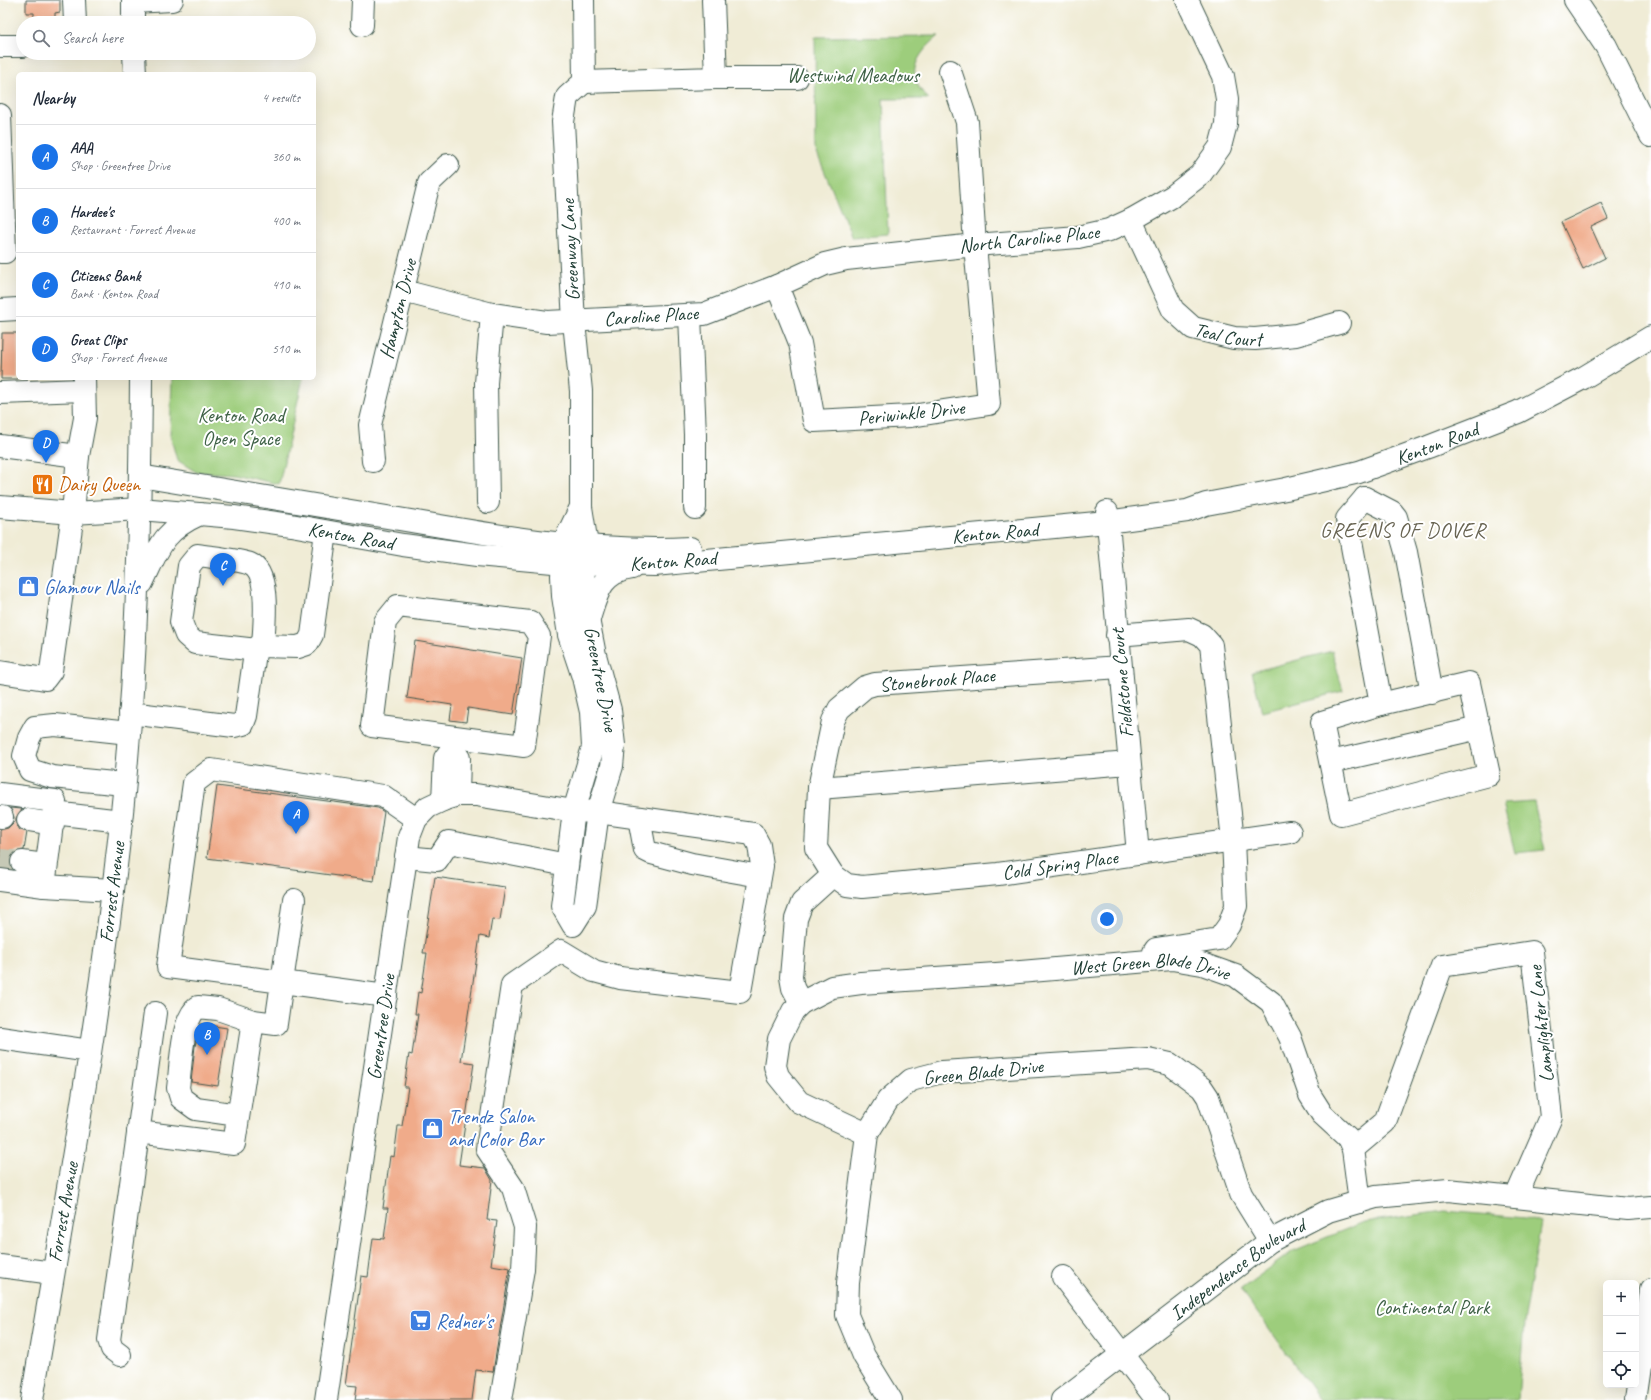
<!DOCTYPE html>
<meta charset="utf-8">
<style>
:root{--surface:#fff;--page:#f6f6f7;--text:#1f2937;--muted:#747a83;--line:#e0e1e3;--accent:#1a73e8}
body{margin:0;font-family:Caveat,sans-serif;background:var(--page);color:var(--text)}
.controls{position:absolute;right:12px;bottom:12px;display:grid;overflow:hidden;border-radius:6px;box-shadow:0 4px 16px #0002}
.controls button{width:36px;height:36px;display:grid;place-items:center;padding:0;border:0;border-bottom:1px solid var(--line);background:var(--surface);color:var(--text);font:20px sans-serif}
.you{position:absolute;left:1107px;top:919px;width:14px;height:14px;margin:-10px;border:3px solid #fff;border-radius:50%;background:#1a73e8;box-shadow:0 0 0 6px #1a73e833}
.badge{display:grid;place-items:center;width:26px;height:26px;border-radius:50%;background:var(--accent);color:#fff;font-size:13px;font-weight:700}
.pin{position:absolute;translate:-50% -33px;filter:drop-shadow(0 1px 2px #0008)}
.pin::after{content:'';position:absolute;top:21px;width:14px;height:12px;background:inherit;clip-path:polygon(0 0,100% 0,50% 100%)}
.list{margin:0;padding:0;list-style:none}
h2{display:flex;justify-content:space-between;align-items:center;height:52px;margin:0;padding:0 16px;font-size:17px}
h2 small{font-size:13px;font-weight:400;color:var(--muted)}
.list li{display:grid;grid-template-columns:26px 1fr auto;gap:12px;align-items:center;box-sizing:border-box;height:64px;padding:0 16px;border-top:1px solid var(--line)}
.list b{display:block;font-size:15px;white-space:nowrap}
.list p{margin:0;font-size:13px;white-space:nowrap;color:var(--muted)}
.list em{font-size:13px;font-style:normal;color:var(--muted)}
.icon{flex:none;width:22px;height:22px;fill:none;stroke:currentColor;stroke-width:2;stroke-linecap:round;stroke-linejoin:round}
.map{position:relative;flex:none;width:1651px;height:1400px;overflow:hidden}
.search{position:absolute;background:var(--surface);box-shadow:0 4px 16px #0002;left:16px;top:16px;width:300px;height:44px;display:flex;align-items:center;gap:10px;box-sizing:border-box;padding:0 14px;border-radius:22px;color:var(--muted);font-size:15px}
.panel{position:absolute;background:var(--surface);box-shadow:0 4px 16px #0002;left:16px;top:72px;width:300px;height:308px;border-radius:6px}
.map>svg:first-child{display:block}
</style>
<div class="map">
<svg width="1651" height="1400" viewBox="0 0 1651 1400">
<rect width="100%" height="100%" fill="#fff"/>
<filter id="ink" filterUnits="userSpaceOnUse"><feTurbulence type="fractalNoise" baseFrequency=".025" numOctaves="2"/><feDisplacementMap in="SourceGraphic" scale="8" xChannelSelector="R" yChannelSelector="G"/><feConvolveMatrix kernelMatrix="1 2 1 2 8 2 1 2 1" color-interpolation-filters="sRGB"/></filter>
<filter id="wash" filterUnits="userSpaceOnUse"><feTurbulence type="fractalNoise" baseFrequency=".012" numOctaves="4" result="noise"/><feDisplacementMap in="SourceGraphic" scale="16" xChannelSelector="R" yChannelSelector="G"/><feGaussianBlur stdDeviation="0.9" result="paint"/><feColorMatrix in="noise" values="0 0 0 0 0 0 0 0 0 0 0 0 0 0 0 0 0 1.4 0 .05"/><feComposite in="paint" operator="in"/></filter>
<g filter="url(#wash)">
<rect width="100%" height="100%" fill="#f0ecd6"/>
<path fill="#9dcd7b" stroke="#5e8558" d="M939,36c-23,19 -36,39 -10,63h-46l5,135 -36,3 -36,-86 -1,-114z
M172,378h131l-24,106 -46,-10 -37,-2 -19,-12 -7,-25z
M1332,651l11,40 -81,21 -10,-40z
M1534,802l11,48 -30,3 -12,-49z
M1445,1211l80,7 16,5 -17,100 -6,77h-198l-79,-111 52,-38 71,-29z"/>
<g id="blocks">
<path fill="#f0ab8a" d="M26,0h34v12l-5,1v10h-21v-10h-8z
M1601,203l7,16 -17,8 14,31 -22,11 -22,-47z
M2,333h16v46h-17z
M415,641l107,17 -9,57 -45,-7 -2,14 -16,-2 2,-15 -45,-7z
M217,786l161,22 6,4 -10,69 -167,-23z
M10,808l12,1 -6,9v6l4,6 7,2 -3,18 -7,1 -5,4 -2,5 2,9 -12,-1v-38l8,-2 5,-5 1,-6z
M435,877l70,10 -5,33 -8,-1 -3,19 -9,-2 -19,125 13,2 -15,102 26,3 7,12 -5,40 10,1 -6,44 19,3 -17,104 -17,-2 -4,30h-117l2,-14 -11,-1 15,-109 7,1 5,-39 11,1 4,-31h-5l7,-52 4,1 4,-31h4l6,-39h-4l5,-33 3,1 6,-41h-3l3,-22 3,1 6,-40h-4z
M201,1024l26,4 -9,58 -27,-4 4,-36z"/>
</g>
</g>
<g filter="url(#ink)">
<use href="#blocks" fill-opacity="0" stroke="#3e574c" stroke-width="1"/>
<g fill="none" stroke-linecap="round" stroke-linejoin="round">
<path stroke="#c6c9b6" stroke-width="22" stroke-dasharray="22 11" stroke-linecap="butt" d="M0,860l22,2"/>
<defs>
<g id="minor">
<path d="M74,0l1,23"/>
<path d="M1575,0l31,46 45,90"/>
<path d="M133,2l39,-2"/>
<path d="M362,25l1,-25"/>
<path d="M0,46h23"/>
<path d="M716,78h81"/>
<path d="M584,82l132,-4 -3,-78"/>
<path d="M0,115l5,137h-5"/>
<path id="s1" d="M1131,220l42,90 20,18 41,10 21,1 41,-4 43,-12"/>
<path d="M777,286l23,57 14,78 97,-5 78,-12 -14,-159 -8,-123 -17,-51"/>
<path d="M403,291l89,23 55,8 157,-8 73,-28 48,-22 21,-5 129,-14 103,-8 31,-7 22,-10 42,-24 27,-21 20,-28 6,-23 1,-25 -4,-23 -36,-76"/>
<path d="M0,310l18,-1"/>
<path d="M690,315l5,120v73"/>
<path d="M0,393l84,-3"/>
<path d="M0,446l78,10 -5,57 -22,158 -6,8 -45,-7"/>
<path d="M78,456l7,-38 -1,-40"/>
<path d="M373,461l-3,-36 59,-242 19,-18"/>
<path d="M1365,498l27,14 4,5 10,35 26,141"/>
<path d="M1365,498l-18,21 34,185"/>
<path d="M488,502l-2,-119 6,-69"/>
<path d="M0,507l73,6 67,-4"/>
<path d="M581,507l-17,35 -2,34 1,20 6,39 14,42 8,35 2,35 -19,64 -12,95 11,19 12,-19 13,-94 14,-46 2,-21 -4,-35 -15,-55 -13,-67 5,-43 -6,-38v-116l-7,-69 -11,-200 4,-25 17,-15 -1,-82"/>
<path d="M1107,512l31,342"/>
<path d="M398,606l132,16 9,14 -15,110 -152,-20 13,-104z"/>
<path d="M1117,635l72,-6 13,6 9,10 22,195 3,66 -7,19 -10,14 -63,10 -2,3"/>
<path d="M257,650l-62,-7 -9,-8 -5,-13 8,-56 9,-11c12,2 43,5 52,9 21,9 14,63 13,82"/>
<path d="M1120,667l-245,17 -10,3 -26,22 -6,12 -14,67 -3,60 17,27 14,10 15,2 136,-13 292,-42"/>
<path d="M1469,683l20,92 -148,39 -19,-92 59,-18z"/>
<path d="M130,713l104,13 9,-2 3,-8 9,-63 4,-7 39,1 9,-3 5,-9 14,-103"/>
<path d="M1331,762l148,-34"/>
<path d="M124,784l-72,-7 -22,-7 -6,-14 5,-18 6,-11 20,-2 74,8"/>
<path d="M819,788l310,-25"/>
<path d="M0,794l55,7 -11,85 69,4"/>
<path d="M443,800l2,-42 7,-9 7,9 -1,37"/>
<path d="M54,813l67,8"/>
<path d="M0,817h2"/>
<path d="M639,818l6,32 6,3 41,11 68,12"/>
<path d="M28,820l25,4"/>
<path d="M406,857l31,3 12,-18 118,23"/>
<path d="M22,862l24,3"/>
<path d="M0,880l44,6"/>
<path d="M294,900l-12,82 104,14"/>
<path d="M801,1003l-8,-15 -2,-11 5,-58 6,-16 31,-28"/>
<path d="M0,1038l90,13"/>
<path d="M238,1115l-42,-6 -15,-11 -3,-10c3,-21 3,-69 20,-81l20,2 35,12"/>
<path d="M138,1132l96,12 19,-123 23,3 6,-42 -114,-15 26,-184 17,-13 172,26 33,23"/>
<path id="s2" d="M867,1134l-68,-32 -21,-26 -3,-10 4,-27 14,-28 8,-8 31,-16 29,-4 135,-9 176,-15 30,5 34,12 35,26 19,35 20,58 12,19 26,24 5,11 7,53"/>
<path d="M1353,1149l32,-27 57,-156 90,-14 19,165 -35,80"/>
<path d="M0,1266l53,7"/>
<path d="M1063,1277l94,123"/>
<path d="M120,1355l-8,-6 -3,-9 46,-327"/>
<path d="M326,1400l83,-563 7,-18 12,-12 17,-8 13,-4h18l98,16 24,1 155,22 6,11 3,21 -22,126 -120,-14 -26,-7 -33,-20 -49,34 -25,164 26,39 12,39 -2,42 -22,131"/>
<path d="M891,1400l-27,-44 -17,-41 1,-32 19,-149 21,-34 23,-20 31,-8 206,-13 22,5 32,24 6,9 33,97 29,47"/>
<path id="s3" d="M1062,1400l208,-159 58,-30 48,-14 72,-7 180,19 23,-2"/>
<path d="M1635,1400l16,-110"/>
</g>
<g id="major">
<path d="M140,476c91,15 181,30 271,45 92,16 186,32 279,27"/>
<path id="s4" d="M140,509l94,8 57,8 112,20 74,10 87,8 90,2 453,-43 80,-11 19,-7 80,-15 73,-17 69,-25 90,-35 65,-34 68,-41"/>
<path d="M589,619c8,-26 12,-47 43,-51"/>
</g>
<path id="highway" d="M133,0v23
M134,53l1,21
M142,583c17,-35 20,-52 58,-69
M32,1400c32,-192 68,-384 89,-578 16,-148 19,-295 20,-444"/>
</defs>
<use href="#minor" stroke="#3e574c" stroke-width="24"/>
<use href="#major" stroke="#3e574c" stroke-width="24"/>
<use href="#highway" stroke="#3e574c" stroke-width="24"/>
<use href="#minor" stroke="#fff" stroke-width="22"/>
<use href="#major" stroke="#fff" stroke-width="22"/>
<use href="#highway" stroke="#fff" stroke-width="22"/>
</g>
</g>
<defs>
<symbol id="restaurant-square" viewBox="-11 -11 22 22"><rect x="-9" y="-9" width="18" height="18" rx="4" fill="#e8710a" stroke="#fff"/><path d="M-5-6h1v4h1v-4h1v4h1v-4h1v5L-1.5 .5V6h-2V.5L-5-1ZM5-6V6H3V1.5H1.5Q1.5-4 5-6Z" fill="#fff"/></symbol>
<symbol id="shop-square" viewBox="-11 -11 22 22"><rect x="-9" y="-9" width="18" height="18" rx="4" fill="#3f7fe0" stroke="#fff"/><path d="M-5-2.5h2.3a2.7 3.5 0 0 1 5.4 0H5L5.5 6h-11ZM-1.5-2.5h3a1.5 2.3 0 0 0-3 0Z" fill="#fff"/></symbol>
<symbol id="supermarket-square" viewBox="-11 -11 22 22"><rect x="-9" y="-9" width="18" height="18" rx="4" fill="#3f7fe0" stroke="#fff"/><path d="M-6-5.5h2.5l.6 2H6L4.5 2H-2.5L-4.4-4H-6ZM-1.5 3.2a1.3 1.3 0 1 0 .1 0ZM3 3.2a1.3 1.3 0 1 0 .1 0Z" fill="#fff"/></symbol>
</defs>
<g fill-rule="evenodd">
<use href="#restaurant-square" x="30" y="472" width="25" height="25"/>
<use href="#shop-square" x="16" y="574" width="25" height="25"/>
<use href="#shop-square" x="420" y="1116" width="25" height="25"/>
<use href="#supermarket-square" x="408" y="1308" width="25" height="25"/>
</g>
<g text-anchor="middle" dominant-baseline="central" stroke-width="4" stroke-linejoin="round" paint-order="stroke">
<g font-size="20" fill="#3e6146" stroke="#fff">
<text x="853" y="75">Westwind Meadows</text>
<text x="241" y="415">Kenton Road<tspan x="241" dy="23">Open Space</tspan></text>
<text x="1432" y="1307">Continental Park</text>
</g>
<g font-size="20" fill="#1f3d34" stroke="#fff">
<text transform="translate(1029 239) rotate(-6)">North Caroline Place</text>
<text transform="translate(570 250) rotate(-93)">Greenway Lane</text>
<text transform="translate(398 309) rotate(-76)">Hampton Drive</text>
<text transform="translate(651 316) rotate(-4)">Caroline Place</text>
<text stroke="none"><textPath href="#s1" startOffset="162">Teal Court</textPath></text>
<text transform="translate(911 413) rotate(-6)">Periwinkle Drive</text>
<text stroke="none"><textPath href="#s4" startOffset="1313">Kenton Road</textPath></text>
<text transform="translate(995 533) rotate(-5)">Kenton Road</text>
<text transform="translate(351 536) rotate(10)">Kenton Road</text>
<text transform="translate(673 561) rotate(-4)">Kenton Road</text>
<text transform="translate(601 679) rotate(79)">Greentree Drive</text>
<text transform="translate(937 680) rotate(-5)">Stonebrook Place</text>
<text transform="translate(1122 683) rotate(-95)">Fieldstone Court</text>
<text transform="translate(1060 865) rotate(-8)">Cold Spring Place</text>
<text transform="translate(112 892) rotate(-83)">Forrest Avenue</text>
<text stroke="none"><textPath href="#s2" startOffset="544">West Green Blade Drive</textPath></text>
<text transform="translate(1541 1024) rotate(-96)">Lamplighter Lane</text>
<text transform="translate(381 1027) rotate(-82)">Greentree Drive</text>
<text transform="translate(983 1072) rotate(-6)">Green Blade Drive</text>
<text transform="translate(63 1212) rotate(-80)">Forrest Avenue</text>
<text stroke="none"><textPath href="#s3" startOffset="219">Independence Boulevard</textPath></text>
</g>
<g font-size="20" fill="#c56008" stroke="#fff" text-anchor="start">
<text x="58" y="484">Dairy Queen</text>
</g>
<g font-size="20" fill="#366cbe" stroke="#fff" text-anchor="start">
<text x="44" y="587">Glamour Nails</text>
<text x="448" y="1116">Trendz Salon<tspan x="448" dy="23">and Color Bar</tspan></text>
<text x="436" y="1321">Redner's</text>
</g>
<g font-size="21" letter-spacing="1" fill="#686452" stroke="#fff">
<text x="1403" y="530">GREENS OF DOVER</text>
</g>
</g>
</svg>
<div class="controls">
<button>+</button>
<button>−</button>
<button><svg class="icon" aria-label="locate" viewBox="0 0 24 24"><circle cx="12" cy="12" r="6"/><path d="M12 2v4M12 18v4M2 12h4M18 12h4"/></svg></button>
</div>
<div class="you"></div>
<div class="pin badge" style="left:296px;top:834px">A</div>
<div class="pin badge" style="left:207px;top:1055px">B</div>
<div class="pin badge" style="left:223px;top:586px">C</div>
<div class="pin badge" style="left:46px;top:463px">D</div>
<div class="search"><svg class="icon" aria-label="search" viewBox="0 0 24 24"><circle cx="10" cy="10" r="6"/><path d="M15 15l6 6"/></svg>Search here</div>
<section class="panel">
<h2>Nearby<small>4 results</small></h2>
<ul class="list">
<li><span class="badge">A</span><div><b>AAA</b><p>Shop · Greentree Drive</p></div><em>360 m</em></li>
<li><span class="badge">B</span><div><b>Hardee's</b><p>Restaurant · Forrest Avenue</p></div><em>400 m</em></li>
<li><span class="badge">C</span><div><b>Citizens Bank</b><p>Bank · Kenton Road</p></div><em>410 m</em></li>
<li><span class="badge">D</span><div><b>Great Clips</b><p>Shop · Forrest Avenue</p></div><em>510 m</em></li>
</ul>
</section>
</div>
